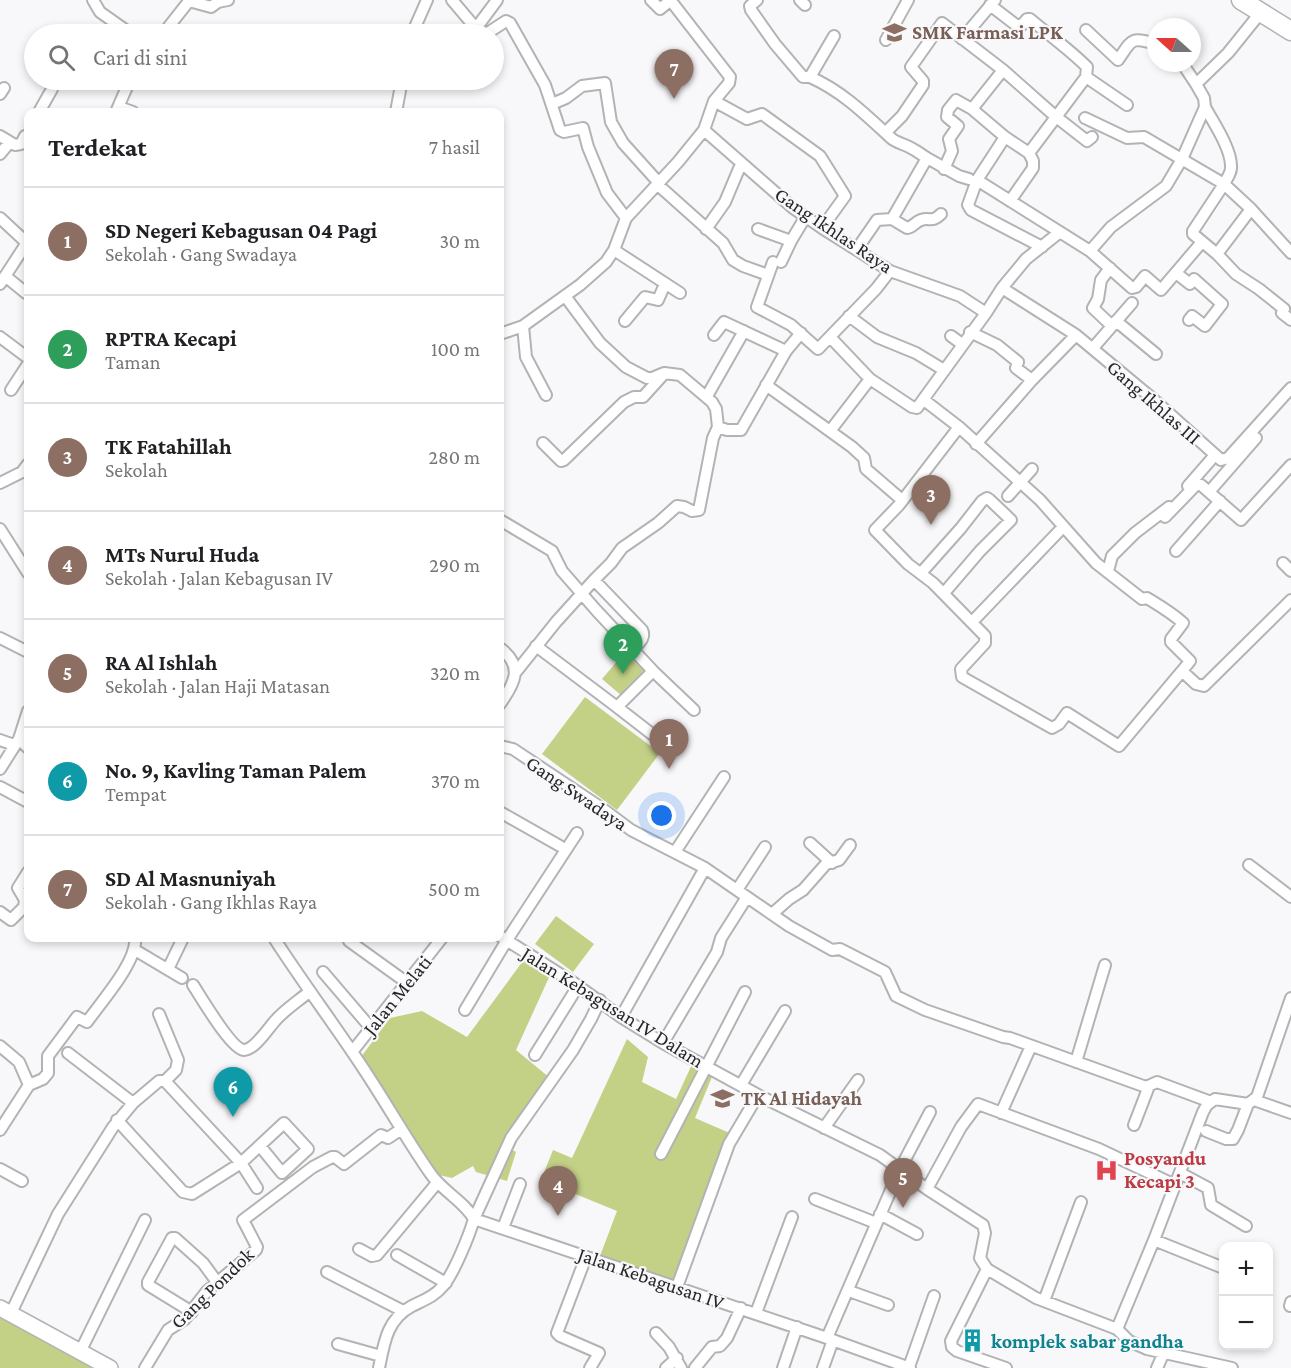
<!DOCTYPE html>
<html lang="id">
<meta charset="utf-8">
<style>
:root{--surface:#fff;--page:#f6f6f6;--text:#202124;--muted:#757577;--line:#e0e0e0;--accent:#6438b0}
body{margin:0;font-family:"Crimson Pro",serif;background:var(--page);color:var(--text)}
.controls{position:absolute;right:18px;bottom:18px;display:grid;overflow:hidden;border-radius:12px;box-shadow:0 3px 9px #0003}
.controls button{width:54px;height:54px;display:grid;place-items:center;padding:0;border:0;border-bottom:2px solid var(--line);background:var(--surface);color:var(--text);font:30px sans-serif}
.compass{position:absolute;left:1147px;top:18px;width:54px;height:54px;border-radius:50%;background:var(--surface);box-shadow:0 3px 9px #0003;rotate:291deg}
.you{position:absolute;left:662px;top:816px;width:21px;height:21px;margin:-15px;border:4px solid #fff;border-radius:50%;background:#1a73e8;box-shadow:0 0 0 9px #1a73e833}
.badge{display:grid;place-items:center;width:39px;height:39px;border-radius:50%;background:var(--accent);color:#fff;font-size:20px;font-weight:700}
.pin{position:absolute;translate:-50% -50px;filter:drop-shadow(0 2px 3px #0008)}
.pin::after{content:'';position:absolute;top:32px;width:21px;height:18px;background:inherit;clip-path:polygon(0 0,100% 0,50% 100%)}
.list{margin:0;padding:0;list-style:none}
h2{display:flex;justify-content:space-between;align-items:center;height:78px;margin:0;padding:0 24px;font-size:26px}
h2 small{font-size:20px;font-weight:400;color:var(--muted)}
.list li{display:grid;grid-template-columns:39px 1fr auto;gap:18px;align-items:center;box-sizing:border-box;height:108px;padding:0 24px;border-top:2px solid var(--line)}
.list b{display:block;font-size:22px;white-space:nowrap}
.list p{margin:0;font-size:20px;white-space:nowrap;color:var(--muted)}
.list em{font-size:20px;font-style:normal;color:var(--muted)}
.icon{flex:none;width:33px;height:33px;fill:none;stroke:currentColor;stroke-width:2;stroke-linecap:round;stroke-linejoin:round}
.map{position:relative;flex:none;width:1291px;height:1368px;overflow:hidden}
.search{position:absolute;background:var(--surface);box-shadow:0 3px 9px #0003;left:24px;top:24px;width:480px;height:66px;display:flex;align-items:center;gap:15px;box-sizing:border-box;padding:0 21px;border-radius:33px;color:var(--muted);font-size:22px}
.panel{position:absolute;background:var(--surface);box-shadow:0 3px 9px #0003;left:24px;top:108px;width:480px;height:834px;border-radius:12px}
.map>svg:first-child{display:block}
</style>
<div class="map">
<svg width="1291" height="1368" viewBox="0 0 1291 1368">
<rect width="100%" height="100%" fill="#f8f8fa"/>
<path fill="#c2d186" d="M624,653l20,17 -22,26 -20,-17z
M585,697l75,56 -43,57 -75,-56z
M556,916l38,28 -21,28 -38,-28z
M529,957l22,16 -35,77 34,28 -18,41 -26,27 10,6 -9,29 -31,-9 -3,-6 -21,12 -17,-4 -74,-117 29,-39 32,-7 45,26 56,-76z
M627,1039l21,18 -6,25 34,17 18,-39 20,12 -19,46 37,16 -59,147 -73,-25 17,-45 -76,-31 12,-30 19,8z
M0,1312l101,56h-101z"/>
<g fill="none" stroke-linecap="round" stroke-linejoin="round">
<defs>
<path id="street" d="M93,0l7,12 31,22
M452,0l22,26 3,1 20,-27
M651,0l9,9 11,-9
M757,0l-7,6 1,4 24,34 28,33h7l24,-41
M800,0l5,5
M990,5l26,20h6l5,-6h3c19,16 39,30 57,48l-1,10 41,28
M1086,30l32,30c14,-20 12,-24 38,-16
M163,34l26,-33 22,6 7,-5 10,-2
M412,34l15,-34
M482,34h4l20,-13 4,2 35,62 15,45 4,2 19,-4 5,19 19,46 19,25
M962,39l33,-39
M886,40l22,-40
M1182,63l14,21
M810,77c32,14 56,38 81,61 5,5 14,6 20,10 6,3 11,7 16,10
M0,94l4,-6
M714,101l33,18 15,-5 58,42 25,40 -23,32
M552,104l14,-6 16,-12 23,-3 6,39 12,21 36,40
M119,107l14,5
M1205,107c8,15 26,41 26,59 1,6 -4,12 -7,18l27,25 40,44
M972,109l31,-39
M39,112l13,-23
M116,112l14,-32
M396,112l6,-32
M1085,118l42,20 17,-1 80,47 -31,47v3l24,20 19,20 23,15 25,20 -2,4 9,7
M704,130l89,78 29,20 68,43 70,25 26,17
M886,132l16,-16 21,-31v-4l-12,-14 31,-44 61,47 52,46 32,25 5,-4
M0,136l15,9 6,-1 4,-8h3
M1005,137l-28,43 -9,25 3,5 71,37
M0,154l9,-11
M944,169l8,-18 -3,-12 9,-13 -11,-9 1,-7 8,-10 16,9 33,28 24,16 57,-76
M977,180l113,71 21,-24 55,-41 16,-27 23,-52 -1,-9 -8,-14 32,-31 33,-41
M658,185l65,58 10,17 10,6 25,9
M1010,201l23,-33v-7l-4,-8
M0,218l27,25
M892,219l35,-61 32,18 10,3
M706,229l19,-27 16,-38
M758,229l33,12
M857,249l20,-29 15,-1 15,9c6,-1 8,-6 14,-8 9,-3 11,3 20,-6
M614,250l66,43
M1090,251l42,37 4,-1 9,-11 16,14 41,-48
M1217,254l34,-45
M773,262l-16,45 34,18 27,24 58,-60 14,-18
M781,262l10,-21 15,-25
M1110,268l-9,12 -3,19 -5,9 19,18
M1176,273l14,11 4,-5 28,25 -17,22 -13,-10 -3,4
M5,276l21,17
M0,284l28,-43
M1002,288l74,47 77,64 68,61 7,-2 63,-70
M565,296l35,47 26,24 21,11h5l12,-5 16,2 32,27 4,7 2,18 -5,11 -14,72 -7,1 -8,-4 -7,-1 -19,17 -36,25 -11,15 -17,17
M849,316l28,21 39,16 28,17
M625,321l20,-24 13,3 7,-16
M1116,321l40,33
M523,326l3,31 20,38
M970,332l27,13 21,17 -2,6 16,12
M500,334l23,-8 57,-41 26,-23 8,-12 12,-32 52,-56 26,-32 10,-29 15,-18 1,-6 -59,-76
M714,335l10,-13 62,29
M951,336l11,8
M0,337l28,21
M831,338l39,41 42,28 5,1 69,-95 16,-25 24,-29 34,-27
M1093,348l39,-45
M766,385l86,62 12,11 2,11 36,31
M11,390l17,-26
M707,396l37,-65
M924,400l35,27 81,73 56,63 46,36 5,-1c13,8 25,15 36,25l-12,16v3l19,19 -8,10
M718,427l9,3h14l45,-79 15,-18
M959,427l-60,78 -24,25 33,34 25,19 52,53v7l-24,26 1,8 90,51 7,-4 8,-11 52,33 63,-75 14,13 8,2 87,-86
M830,431l40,-52
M543,443l18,18 3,-1 60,-58 10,-5h9l19,-21
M976,444l56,-64 44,-45
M0,483l22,-11 6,-8
M1188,486l27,-31
M1209,492l32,28 50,-55
M1008,496l24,-27
M1165,517l31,-32h5l8,7 47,-54
M500,520l52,31 10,20 34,39 57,61 41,39
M0,529l28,44
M1176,551l44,-50
M1283,563l8,8
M1108,571l4,-15 23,-23 34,-26
M921,573l40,-45 21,-27 5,-3 3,2 21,20 -31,31 -36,42
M972,622l91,-95
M0,638l28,14
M536,646l81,61 36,-36
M500,648c24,18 15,35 0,56
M516,672l40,-50 38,-42 48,50c4,8 -3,13 -9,19
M617,707l49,38
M19,739l9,9
M0,740l14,5
M500,746l13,3 90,60 28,21 74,38 84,58 43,24 8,-1 45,23 11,24 29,14 78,27 7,1 136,49 11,-5 54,20
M0,769l19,-30 9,-28
M0,787l28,15
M500,812l60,34
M810,843l22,20
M675,852l49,-75
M1249,865l42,32
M737,890l28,-43
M0,912l11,8 13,-13 1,-7 -7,-12 10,-16
M772,914l17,-15 14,-9 23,-26 13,-4 11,-15
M500,936l74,47 47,34 42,26 95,52 122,60 47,34 56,36 2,8 -5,25 7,11 49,29 81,31 12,12 18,8 85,19
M274,938c27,42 57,82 85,124 25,37 46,75 71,111 12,18 34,28 44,46 -5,17 -20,54 -31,67 -8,10 -19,14 -31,20 -25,13 -28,37 -33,62
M349,941l57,41
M135,950l47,28
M168,969l15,-31
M323,972l47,55
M193,985c8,12 38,64 51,65 10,0 24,-21 30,-28 10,-12 23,-20 35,-30
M600,1000l-9,19 -18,31 -62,88 -37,81 353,119 83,30
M465,1010l42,-70 70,-107
M159,1014l19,46 -2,10 -11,11
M621,1017l84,-149
M663,1043l54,-91 4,-14 26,-41
M0,1046l19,16 10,23 -29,45
M352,1052l90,-114
M68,1053l65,50
M535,1055l43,-69
M1076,1062l29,-97
M29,1085l14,-6 5,-6v-17l29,-39 10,5c14,-20 51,-61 48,-84
M741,1085l44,-74
M1254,1100l37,13
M1001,1113l30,-67
M117,1120l66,72 9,2 49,-31 43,-40 24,26 -26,24 -22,-27
M1134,1125l15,-39
M824,1128l34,-48
M1206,1131l20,8h7l5,-9 10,-26
M661,1154l84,-162
M0,1169l22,12
M1180,1173l28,15 3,17 35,21
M927,1189l34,-62 17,-23 121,45 76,36
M815,1199l61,24
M880,1214l37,20
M503,1228l17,-44
M1154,1240l67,27
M359,1249l13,7 5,-1 60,-72
M397,1255l49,28
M586,1257l-29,76 3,3 39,17 -9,15
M987,1269l-36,72 1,6 5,4 49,17
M327,1272l76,39
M677,1287l52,-143 29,-49
M849,1291l39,14
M1044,1301l37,-99
M1290,1306l1,-4
M192,1312l-44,-27v-3l24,-44h3l28,25 14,19
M11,1313l47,-99 55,-87 20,-24 26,-22h6l76,82 16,25
M756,1313l36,-96
M1117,1329l37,-89 49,-128 4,-7 8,-6 33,5 9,-7 34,-99
M656,1333l13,14 12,21
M827,1338l73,-169 30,-57
M338,1344l43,12
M80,1352l65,-132
M909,1367l25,-71
M145,1368l23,-38 17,-11 22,-28 49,-41 1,-3 -14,-27 70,-53 19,-10h3l9,7 37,-29 7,3 12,-8
M666,1368l11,-10
M695,1368l17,-21 8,-1 7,-8 14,-30
M783,1368l14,-41
M823,1368l10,-28
M1157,1368l7,-16"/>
<path id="secondary" d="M0,1308l110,60"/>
<path id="primary" d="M1241,0l50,31"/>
</defs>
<use href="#street" stroke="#b2b3b4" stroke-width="14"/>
<use href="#secondary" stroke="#b2b3b4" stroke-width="18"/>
<use href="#primary" stroke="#b2b3b4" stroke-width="21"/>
<use href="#street" stroke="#fff" stroke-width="10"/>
<use href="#secondary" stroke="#fff" stroke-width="15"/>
<use href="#primary" stroke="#fff" stroke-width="18"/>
</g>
<defs>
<symbol id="school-bare" viewBox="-9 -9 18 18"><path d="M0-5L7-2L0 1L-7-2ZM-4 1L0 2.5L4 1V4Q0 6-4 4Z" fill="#8d6e63" stroke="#f8f8fa" stroke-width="2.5" paint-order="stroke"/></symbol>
<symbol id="hospital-bare" viewBox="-9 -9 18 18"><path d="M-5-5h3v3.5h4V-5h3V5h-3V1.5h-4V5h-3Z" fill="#e0444e" stroke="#f8f8fa" stroke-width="2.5" paint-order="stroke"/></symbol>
<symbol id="building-bare" viewBox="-9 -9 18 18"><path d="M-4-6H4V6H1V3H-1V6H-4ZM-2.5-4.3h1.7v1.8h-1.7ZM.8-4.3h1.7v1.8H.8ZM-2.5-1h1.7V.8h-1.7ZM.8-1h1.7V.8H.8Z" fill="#0f9aa8" stroke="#f8f8fa" stroke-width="2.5" paint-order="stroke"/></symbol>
</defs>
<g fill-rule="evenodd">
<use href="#school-bare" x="878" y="16" width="33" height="33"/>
<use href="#school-bare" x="706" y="1082" width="33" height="33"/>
<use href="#hospital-bare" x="1090" y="1154" width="33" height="33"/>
<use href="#building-bare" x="956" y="1324" width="33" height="33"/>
</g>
<g text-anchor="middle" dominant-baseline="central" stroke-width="4.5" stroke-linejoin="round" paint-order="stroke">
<g font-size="20" font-weight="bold" fill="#785e54" stroke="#f8f8fa" text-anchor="start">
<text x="912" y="32">SMK Farmasi LPK</text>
<text x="741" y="1098">TK Al Hidayah</text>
</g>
<g font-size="20" fill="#262626" stroke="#f8f8fa">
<text transform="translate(834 230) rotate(34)">Gang Ikhlas Raya</text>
<text transform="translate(1154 402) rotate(41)">Gang Ikhlas III</text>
<text transform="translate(577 793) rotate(34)">Gang Swadaya</text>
<text transform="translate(397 995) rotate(-51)">Jalan Melati</text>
<text transform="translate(613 1007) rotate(32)">Jalan Kebagusan IV Dalam</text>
<text transform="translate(651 1278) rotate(19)">Jalan Kebagusan IV</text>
<text transform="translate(212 1288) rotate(-44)">Gang Pondok</text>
</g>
<g font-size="20" font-weight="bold" fill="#be3a42" stroke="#f8f8fa" text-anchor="start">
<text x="1124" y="1158">Posyandu<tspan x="1124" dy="23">Kecapi 3</tspan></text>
</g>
<g font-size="20" font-weight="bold" fill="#0d838f" stroke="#f8f8fa" text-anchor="start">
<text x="991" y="1341">komplek sabar gandha</text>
</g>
</g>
</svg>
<div class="controls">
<button>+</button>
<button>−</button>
</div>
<svg class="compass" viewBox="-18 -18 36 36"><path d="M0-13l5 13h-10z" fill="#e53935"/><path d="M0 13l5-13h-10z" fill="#757577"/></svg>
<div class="you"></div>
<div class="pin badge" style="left:669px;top:769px;background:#8d6e63">1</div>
<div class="pin badge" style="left:623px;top:674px;background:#2e9e5b">2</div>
<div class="pin badge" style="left:931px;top:525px;background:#8d6e63">3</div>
<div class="pin badge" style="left:558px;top:1216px;background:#8d6e63">4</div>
<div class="pin badge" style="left:903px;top:1208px;background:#8d6e63">5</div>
<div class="pin badge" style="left:233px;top:1117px;background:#0f9aa8">6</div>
<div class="pin badge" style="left:674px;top:99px;background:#8d6e63">7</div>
<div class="search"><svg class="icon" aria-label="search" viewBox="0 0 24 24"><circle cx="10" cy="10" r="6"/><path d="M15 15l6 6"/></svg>Cari di sini</div>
<section class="panel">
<h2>Terdekat<small>7 hasil</small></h2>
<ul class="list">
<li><span class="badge" style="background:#8d6e63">1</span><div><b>SD Negeri Kebagusan 04 Pagi</b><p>Sekolah · Gang Swadaya</p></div><em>30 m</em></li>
<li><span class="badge" style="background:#2e9e5b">2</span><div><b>RPTRA Kecapi</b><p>Taman</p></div><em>100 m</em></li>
<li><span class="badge" style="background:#8d6e63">3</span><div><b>TK Fatahillah</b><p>Sekolah</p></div><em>280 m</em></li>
<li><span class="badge" style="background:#8d6e63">4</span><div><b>MTs Nurul Huda</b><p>Sekolah · Jalan Kebagusan IV</p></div><em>290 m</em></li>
<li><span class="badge" style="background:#8d6e63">5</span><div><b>RA Al Ishlah</b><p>Sekolah · Jalan Haji Matasan</p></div><em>320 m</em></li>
<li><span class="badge" style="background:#0f9aa8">6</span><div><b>No. 9, Kavling Taman Palem</b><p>Tempat</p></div><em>370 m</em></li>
<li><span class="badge" style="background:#8d6e63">7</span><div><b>SD Al Masnuniyah</b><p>Sekolah · Gang Ikhlas Raya</p></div><em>500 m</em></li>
</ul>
</section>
</div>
